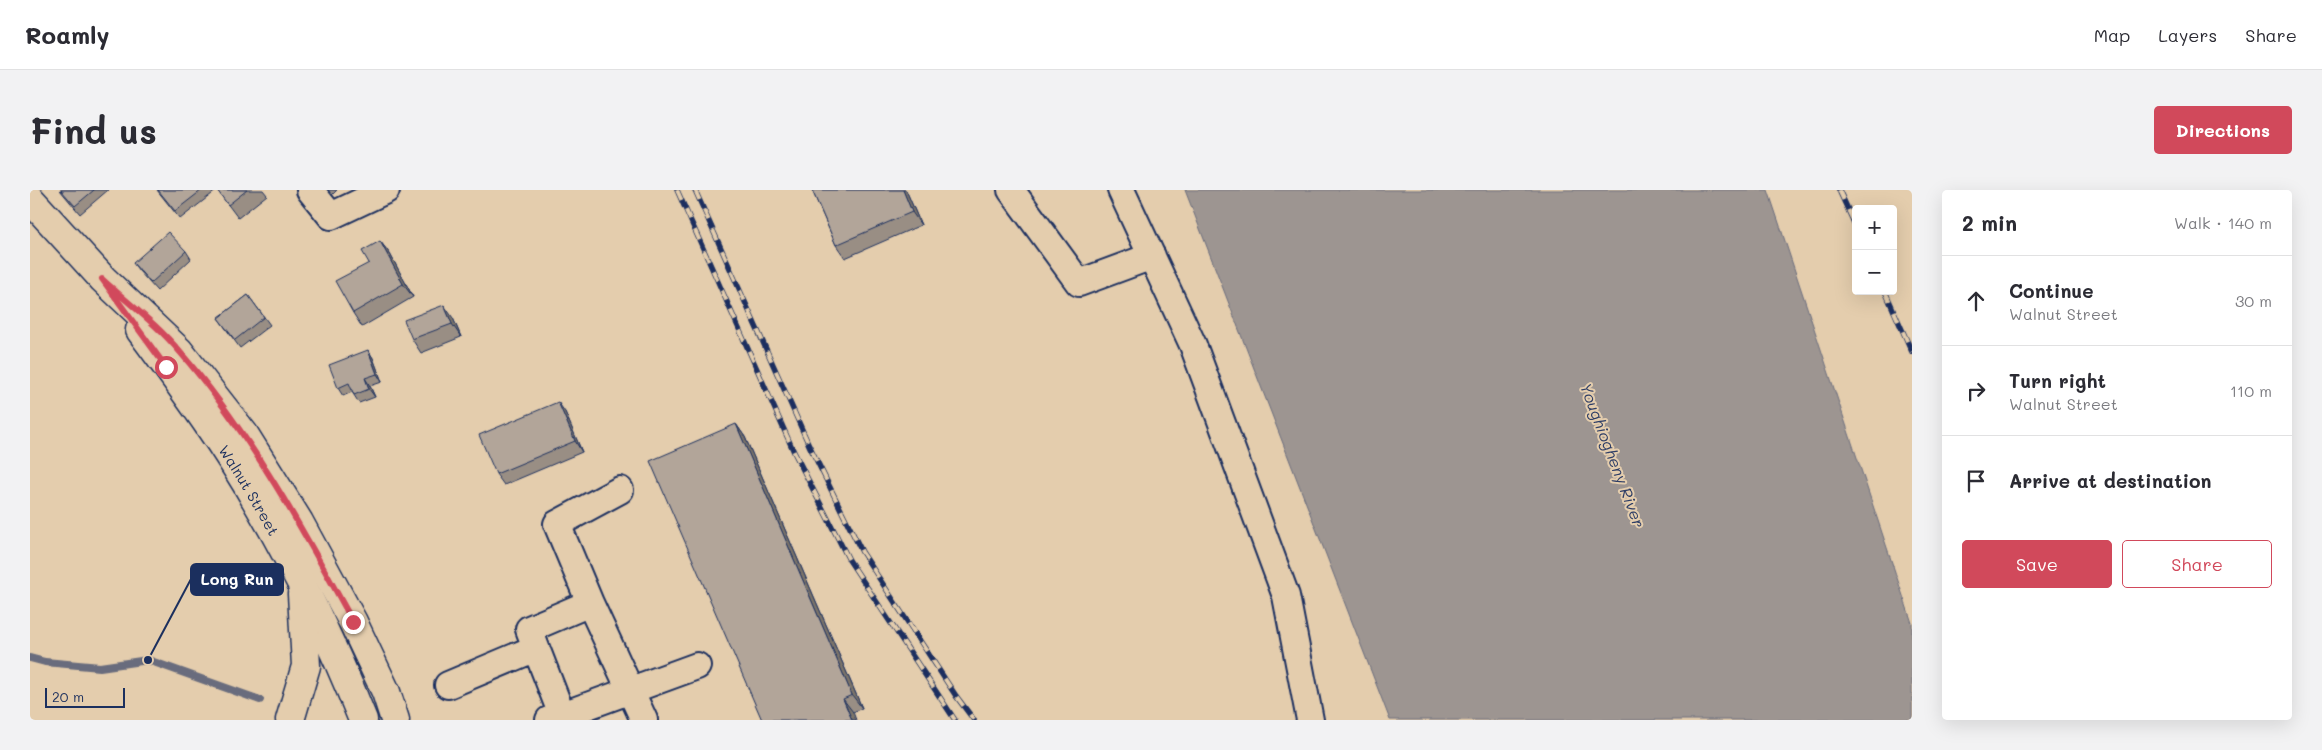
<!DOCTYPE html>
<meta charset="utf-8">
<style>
:root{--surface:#fff;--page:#f2f2f3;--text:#2b2b33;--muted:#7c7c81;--line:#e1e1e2;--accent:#d1495b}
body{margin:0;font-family:Mali,sans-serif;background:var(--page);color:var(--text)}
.controls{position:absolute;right:15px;top:15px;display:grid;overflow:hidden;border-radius:5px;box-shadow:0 5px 20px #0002}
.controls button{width:45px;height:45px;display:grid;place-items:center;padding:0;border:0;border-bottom:1px solid var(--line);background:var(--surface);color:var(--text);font:25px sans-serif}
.scale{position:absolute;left:15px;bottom:12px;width:80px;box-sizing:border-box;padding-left:5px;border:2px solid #1b2f5e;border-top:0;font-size:14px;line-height:18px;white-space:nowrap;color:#1b2f5e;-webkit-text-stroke:4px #e4cdad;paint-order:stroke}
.stop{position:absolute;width:15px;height:15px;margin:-11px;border:4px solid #d1495b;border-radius:50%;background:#fff}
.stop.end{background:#d1495b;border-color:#fff;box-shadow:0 1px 5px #0008}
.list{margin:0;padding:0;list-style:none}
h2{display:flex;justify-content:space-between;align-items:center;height:65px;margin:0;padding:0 20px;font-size:21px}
h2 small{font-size:16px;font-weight:400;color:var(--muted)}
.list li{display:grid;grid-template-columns:32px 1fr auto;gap:15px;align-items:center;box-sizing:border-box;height:90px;padding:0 20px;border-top:1px solid var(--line)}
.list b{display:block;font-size:19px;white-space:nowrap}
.list p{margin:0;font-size:16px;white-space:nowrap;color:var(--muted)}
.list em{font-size:16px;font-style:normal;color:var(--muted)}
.actions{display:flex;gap:10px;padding:15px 20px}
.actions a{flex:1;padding:11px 0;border:1px solid var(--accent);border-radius:5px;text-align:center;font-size:18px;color:var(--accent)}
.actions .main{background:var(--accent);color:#fff}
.icon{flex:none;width:28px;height:28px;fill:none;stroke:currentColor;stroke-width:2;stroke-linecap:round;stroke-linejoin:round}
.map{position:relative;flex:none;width:1882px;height:530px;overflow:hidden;border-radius:5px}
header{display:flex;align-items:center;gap:30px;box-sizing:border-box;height:70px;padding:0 25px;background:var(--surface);border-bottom:1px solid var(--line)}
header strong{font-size:24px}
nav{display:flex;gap:28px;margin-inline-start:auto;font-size:18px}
.intro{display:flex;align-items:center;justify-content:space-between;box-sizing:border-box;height:120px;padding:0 30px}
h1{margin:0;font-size:35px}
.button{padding:12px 22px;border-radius:5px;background:var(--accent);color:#fff;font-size:18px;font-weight:700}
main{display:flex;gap:30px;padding:0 30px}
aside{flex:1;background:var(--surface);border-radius:5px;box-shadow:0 5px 20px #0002}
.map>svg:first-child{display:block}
</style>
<header>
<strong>Roamly</strong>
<nav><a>Map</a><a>Layers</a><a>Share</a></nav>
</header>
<div class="intro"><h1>Find us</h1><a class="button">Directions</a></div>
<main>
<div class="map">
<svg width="1882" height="530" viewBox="0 0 1882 530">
<rect width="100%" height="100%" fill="#e4cdad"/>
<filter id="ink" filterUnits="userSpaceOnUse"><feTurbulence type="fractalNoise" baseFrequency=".02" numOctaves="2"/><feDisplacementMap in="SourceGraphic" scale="10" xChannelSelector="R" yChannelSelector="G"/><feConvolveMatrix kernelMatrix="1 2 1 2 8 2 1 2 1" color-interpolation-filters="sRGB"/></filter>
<g filter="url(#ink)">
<path fill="#9d9591" stroke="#696c7d" d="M1155,0h583l144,433v97h-522z"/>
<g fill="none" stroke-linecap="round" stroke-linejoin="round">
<path stroke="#696c7d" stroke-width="8" d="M0,468l15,4 55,5 48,-7 112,40"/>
<defs>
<path id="minor" d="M280,0l21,26 55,-26
M981,0l68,93 73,-27
M1091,0l72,155 93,251 24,124
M560,413l-33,-79 63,-34
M506,458l-7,-19 61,-26 54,117
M418,495l88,-37 26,67
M519,530l148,-54"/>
<g id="major">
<path d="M0,9l73,80 76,72 65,83 55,88 54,100 33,70 9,28"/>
<path id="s1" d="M110,140c41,56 83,112 117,172 41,70 76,143 106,218"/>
<path d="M260,530l16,-54 -4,-72"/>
</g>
</defs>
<use href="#minor" stroke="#1b2f5e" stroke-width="30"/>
<use href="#major" stroke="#1b2f5e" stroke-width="31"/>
<use href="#minor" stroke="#e4cdad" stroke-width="26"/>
<use href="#major" stroke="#e4cdad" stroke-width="28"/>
<defs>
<path id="rail" d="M647,0l117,262 55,108 106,160
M665,0l114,255 53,107 94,144 18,24
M1809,0l17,37
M1855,101l27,61"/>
</defs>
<use href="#rail" stroke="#1b2f5e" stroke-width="5.5"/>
<use href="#rail" stroke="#e4cdad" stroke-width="4" stroke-dasharray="11" stroke-linecap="butt"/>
</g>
<path fill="#998e84" stroke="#1b2f5e" d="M30,0h48l-28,24z
M127,0h106l4,5 -29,23 -21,-28 -37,29z
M298,0h9l-5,5z
M782,0h94l15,35 -76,33 -9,-13z
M350,51l10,13 23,43 -51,30 -9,-14 16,-50z
M156,61l5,8 -34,32 -18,-20 -6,-8z
M218,105l22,30 -30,23 -22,-30z
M423,128l8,19 -40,16 -9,-14z
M338,160l5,8 9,24 -12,4 5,11 -16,6 -7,-11 -9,4 -5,-8z
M535,222l17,40 -78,33 -8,-11z
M706,234l9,13 117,271 -9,4 -91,8z"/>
<path fill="#7d746b" stroke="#1b2f5e" d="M873,0h3l15,35 -9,-13z
M350,51l10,13 23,43 -10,-13z
M414,115l9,13 8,19 -9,-13z
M338,160l5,8 9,24 -5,-8z
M335,188l5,8 5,11 -6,-8z
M528,212l7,10 17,40 -7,-11z
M706,234l9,13 117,271 -10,-13z
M813,509l10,13 3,8h-4z"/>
<path fill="#b2a599" stroke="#1b2f5e" d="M31,0h33l-19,16z
M128,0h44l-27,21z
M187,0h30l-19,15z
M782,0h91l9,22 -76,33z
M138,42l18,19 -35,32 -18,-20z
M350,51l23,43 -50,29 -18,-32 34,-18 -7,-12z
M218,105l16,22 -29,23 -17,-22z
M414,115l8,19 -40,15 -8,-19z
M338,160l9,24 -12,4 4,11 -15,6 -5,-12 -11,5 -9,-23z
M528,212l17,39 -79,33 -17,-39z
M706,234l116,271 -9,4 9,21h-90l-112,-259z"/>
</g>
<g fill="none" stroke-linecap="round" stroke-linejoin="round" filter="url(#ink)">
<path stroke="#d1495b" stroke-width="6" d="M136,177l-64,-88c26,24 56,46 78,73 70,81 122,176 173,270"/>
</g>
<g text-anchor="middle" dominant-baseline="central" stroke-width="4" stroke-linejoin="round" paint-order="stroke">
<g font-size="15" fill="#1b2f5e" stroke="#e4cdad">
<text stroke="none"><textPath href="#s1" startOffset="194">Walnut Street</textPath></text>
</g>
<g font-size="16" font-style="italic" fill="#2e3e66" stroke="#e4cdad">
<text transform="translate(1583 265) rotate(69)">Youghiogheny River</text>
</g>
</g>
<path fill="none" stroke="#1b2f5e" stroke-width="2" d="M118 470L161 389"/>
<circle fill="#1b2f5e" stroke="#e4cdad" stroke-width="2" cx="118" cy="470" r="5"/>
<rect fill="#1b2f5e" stroke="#1b2f5e" stroke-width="2" x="161" y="374" width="92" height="31" rx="5"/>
<g font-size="16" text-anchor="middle" font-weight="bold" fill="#fff">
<text x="207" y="395">Long Run</text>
</g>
</svg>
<div class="controls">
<button>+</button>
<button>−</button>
</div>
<div class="scale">20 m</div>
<div class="stop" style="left:136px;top:177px"></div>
<div class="stop end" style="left:323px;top:432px"></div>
</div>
<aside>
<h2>2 min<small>Walk · 140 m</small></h2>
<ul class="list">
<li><svg class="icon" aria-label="ahead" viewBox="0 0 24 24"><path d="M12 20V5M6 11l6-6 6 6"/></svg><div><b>Continue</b><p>Walnut Street</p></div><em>30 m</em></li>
<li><svg class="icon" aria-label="right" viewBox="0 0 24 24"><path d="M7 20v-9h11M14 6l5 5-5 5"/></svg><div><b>Turn right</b><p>Walnut Street</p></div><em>110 m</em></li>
<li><svg class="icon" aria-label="arrive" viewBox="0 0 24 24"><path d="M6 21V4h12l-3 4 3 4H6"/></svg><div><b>Arrive at destination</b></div></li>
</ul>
<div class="actions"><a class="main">Save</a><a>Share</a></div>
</aside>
</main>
